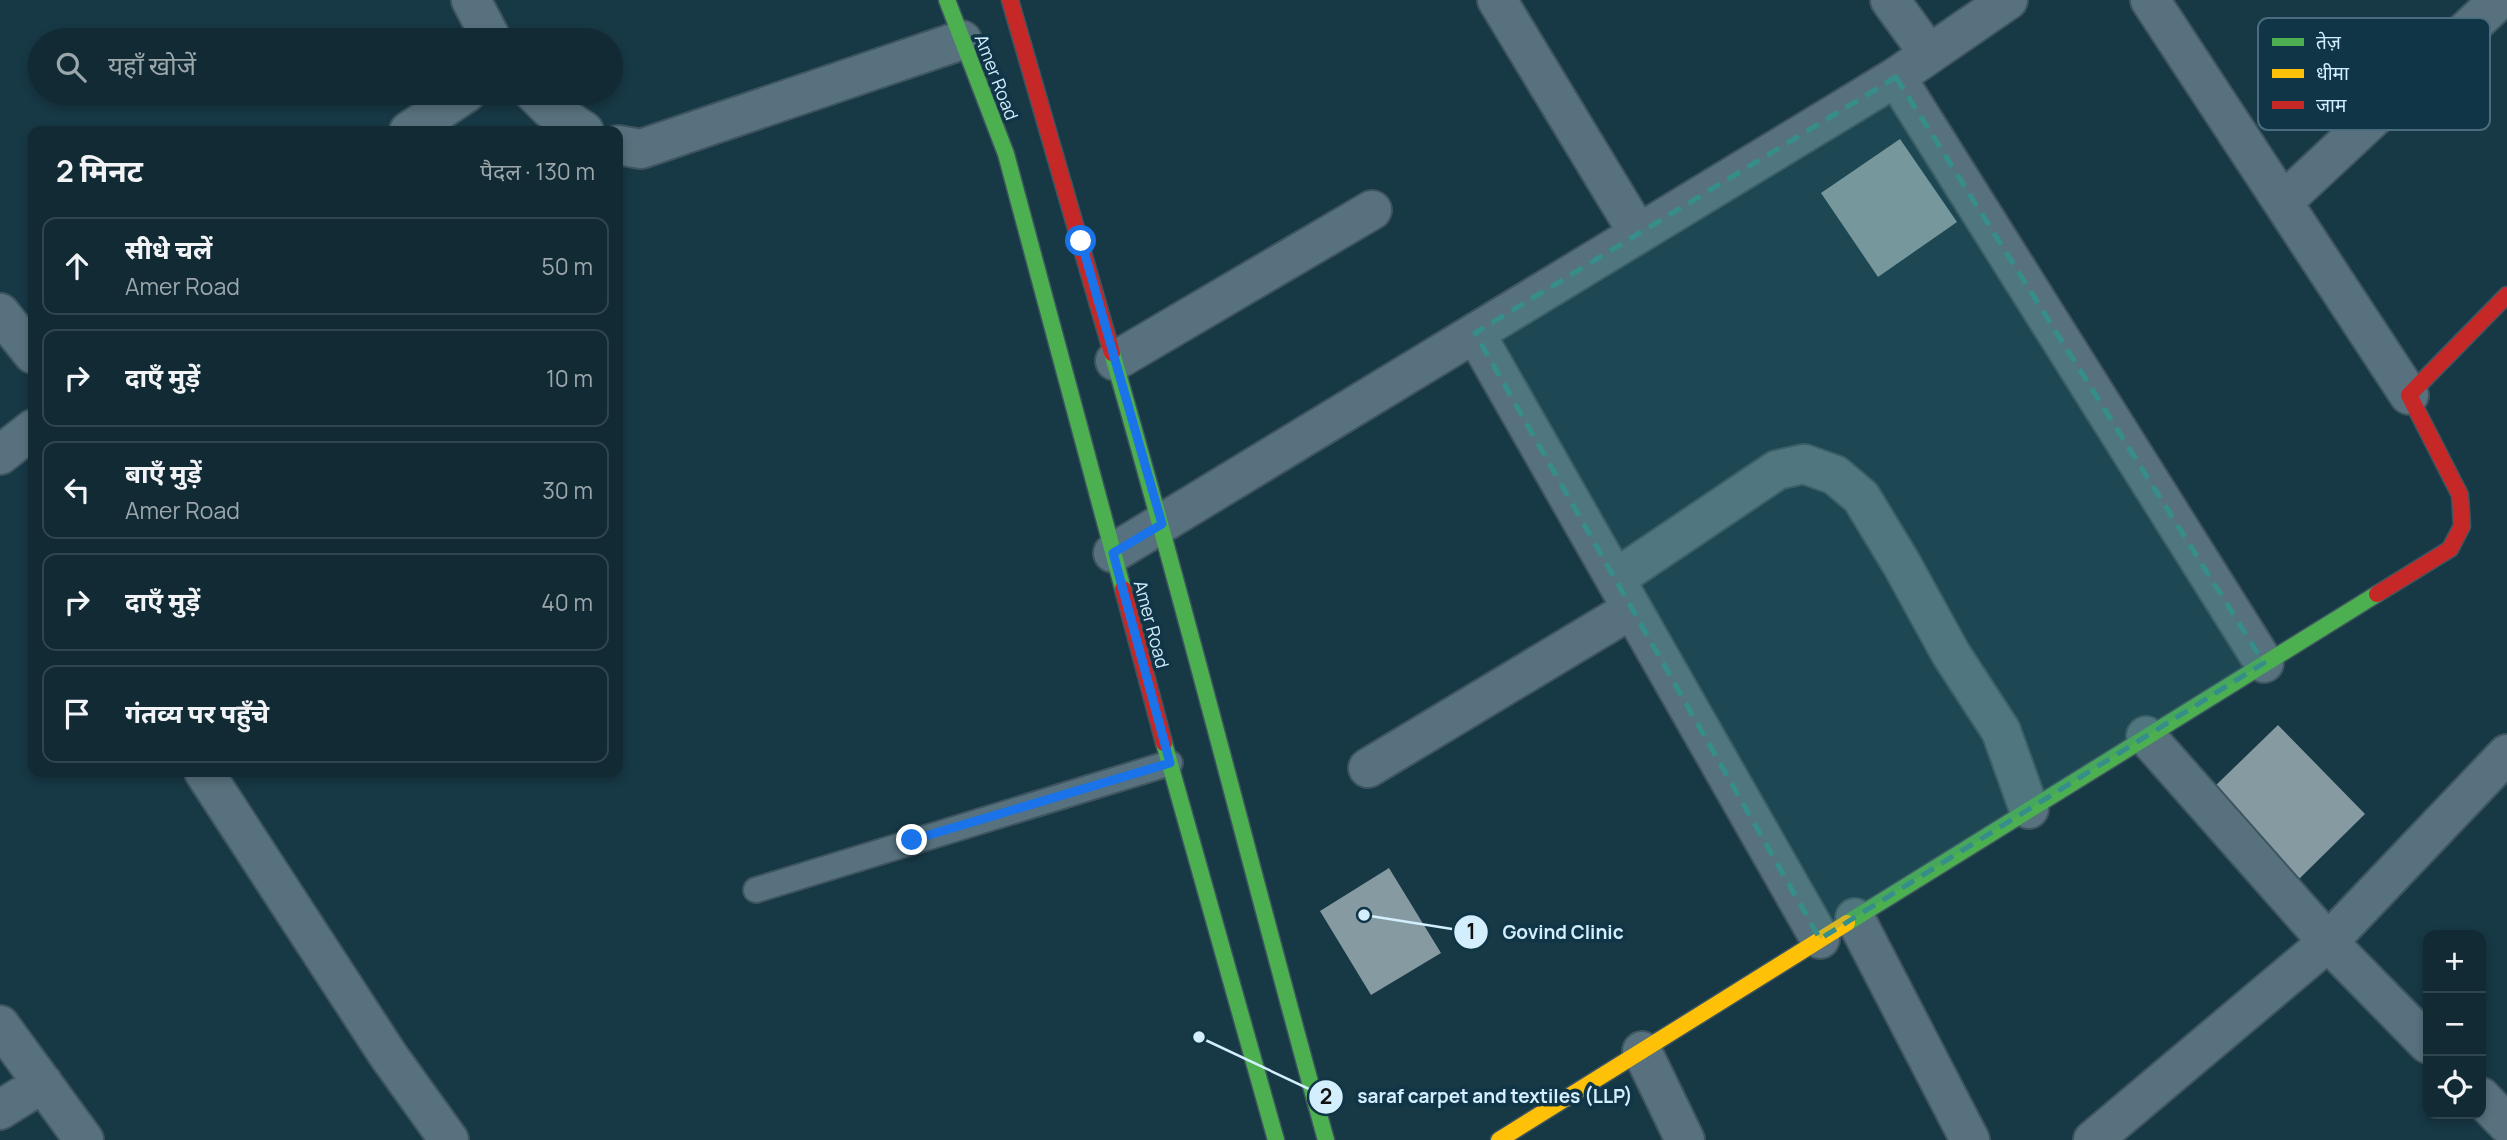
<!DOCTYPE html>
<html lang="hi">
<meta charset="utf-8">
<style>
:root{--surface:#112a34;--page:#1e3640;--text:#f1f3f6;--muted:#9ca7ac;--line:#30464f}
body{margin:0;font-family:Manrope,"Noto Sans Devanagari",sans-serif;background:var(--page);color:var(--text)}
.controls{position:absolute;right:21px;bottom:21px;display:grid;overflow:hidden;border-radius:14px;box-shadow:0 4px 10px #0003}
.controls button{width:63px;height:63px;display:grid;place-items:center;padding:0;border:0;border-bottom:2px solid var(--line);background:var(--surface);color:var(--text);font:35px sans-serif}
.stop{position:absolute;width:21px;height:21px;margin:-16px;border:5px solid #1a73e8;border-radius:50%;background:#fff}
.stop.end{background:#1a73e8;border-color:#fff;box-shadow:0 2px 7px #0008}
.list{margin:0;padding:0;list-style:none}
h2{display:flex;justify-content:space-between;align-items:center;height:91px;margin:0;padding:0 28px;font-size:30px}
h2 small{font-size:23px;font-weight:400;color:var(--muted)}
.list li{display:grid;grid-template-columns:46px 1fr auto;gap:21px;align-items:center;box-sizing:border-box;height:98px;margin:0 14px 14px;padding:0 14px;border:2px solid var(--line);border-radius:14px}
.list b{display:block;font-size:26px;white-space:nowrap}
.list p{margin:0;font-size:23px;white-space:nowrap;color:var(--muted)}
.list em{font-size:23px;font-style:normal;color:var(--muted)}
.icon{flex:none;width:38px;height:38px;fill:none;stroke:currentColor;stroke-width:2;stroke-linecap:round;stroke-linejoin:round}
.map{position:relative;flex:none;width:2507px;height:1140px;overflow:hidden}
.search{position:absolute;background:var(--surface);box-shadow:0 4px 10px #0003;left:28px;top:28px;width:595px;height:77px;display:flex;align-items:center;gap:18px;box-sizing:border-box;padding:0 24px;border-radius:38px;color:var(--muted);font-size:26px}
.panel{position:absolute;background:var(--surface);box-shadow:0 4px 10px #0003;left:28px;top:126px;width:595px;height:651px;border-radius:14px}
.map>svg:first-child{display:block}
</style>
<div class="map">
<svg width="2507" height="1140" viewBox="0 0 2507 1140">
<rect width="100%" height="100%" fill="#173845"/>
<path fill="#869aa1" d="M1900,139l57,83 -79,55 -57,-84z
M2278,725l87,89 -66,65 -87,-90z
M1389,868l52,85 -70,42 -51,-84z"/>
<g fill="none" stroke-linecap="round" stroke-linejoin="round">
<defs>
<path id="lane" d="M756,890l414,-127"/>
<path id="street" d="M471,0l21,40
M1497,0l141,233
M1890,0l39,54
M2150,0l259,395
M1896,77l368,586
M534,93l15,15 35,23
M409,131l57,-38
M618,145l23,4 321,-109
M2283,202l216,-202
M0,313l33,41
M1475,333l345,606
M1115,361l257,-151
M0,455l33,-26
M1113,553l783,-476 112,-77
M1615,579l162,-109 27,-6 31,11 26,22 40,66 50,91 50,77 28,78
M2146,736l182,206 100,102
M1368,768l264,-159
M204,772l184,283 61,85
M1855,918l115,222
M0,1025l84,115
M1642,1051l43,89
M2481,1097l26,27
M0,1110l43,-27
M2093,1140l235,-198 179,-188"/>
<path id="fast" d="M947,0l59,154 117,435
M1112,353c76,261 141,525 214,787
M1164,743l112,397
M1847,923l530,-329"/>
<path id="slow" d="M1499,1140l348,-217"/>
<path id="jam" d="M1010,0l102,353
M1123,589l41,154
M2377,594l73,-45 12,-23 -2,-31 -51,-100 98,-100"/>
</defs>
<use href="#lane" stroke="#3e555f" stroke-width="28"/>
<use href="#street" stroke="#3e555f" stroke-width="42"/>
<use href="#fast" stroke="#3e555f" stroke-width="19"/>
<use href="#slow" stroke="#3e555f" stroke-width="19"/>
<use href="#jam" stroke="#3e555f" stroke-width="19"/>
<use href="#lane" stroke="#57727e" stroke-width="24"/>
<use href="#street" stroke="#57727e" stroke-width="38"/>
<use href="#fast" stroke="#4caf50" stroke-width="16"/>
<use href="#slow" stroke="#ffc107" stroke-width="16"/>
<use href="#jam" stroke="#c62828" stroke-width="16"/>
</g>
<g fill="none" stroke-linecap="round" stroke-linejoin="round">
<path stroke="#1a73e8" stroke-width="9" d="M912,840l258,-77 -57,-210 49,-29 -81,-283"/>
</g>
<path fill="#368e8b" fill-opacity="0.2" stroke="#368e8b" stroke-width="5" stroke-dasharray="14 9" stroke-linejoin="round" d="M1896,77l368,586 -444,276 -345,-606z"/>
<g text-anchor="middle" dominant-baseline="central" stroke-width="7" stroke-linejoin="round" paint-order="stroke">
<g font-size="18" fill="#d3eefd" stroke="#0f3547">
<text transform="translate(997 77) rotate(69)">Amer Road</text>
<text transform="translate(1152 624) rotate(75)">Amer Road</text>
</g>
</g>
<rect x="2258" y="18" width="232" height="112" rx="10" fill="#0f3547" stroke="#4a6c7e" stroke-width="2"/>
<rect x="2272" y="38" width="32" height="8" fill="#4caf50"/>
<rect x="2272" y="69" width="32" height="9" fill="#ffc107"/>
<rect x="2272" y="101" width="32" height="8" fill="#c62828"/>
<g font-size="19" fill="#d3eefd">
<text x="2316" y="49">तेज़</text>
<text x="2316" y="80">धीमा</text>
<text x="2316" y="112">जाम</text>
</g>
<path fill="none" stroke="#d3eefd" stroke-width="2.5" d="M1364 915L1471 932M1199 1037L1326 1097"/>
<g fill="#d3eefd" stroke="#0f3547" stroke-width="2.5">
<circle cx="1364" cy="915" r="7"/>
<circle cx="1199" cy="1037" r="7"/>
<circle cx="1471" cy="932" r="18"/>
<circle cx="1326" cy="1097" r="18"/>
</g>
<g font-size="21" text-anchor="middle" font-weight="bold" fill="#111">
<text x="1471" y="939">1</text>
<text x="1326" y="1104">2</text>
</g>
<g font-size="19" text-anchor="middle" font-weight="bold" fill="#d3eefd" stroke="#0f3547" stroke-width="7" stroke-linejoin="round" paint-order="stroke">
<text x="1563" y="939">Govind Clinic</text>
<text x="1495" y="1103">saraf carpet and textiles (LLP)</text>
</g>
</svg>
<div class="controls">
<button>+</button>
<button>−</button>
<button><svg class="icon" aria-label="locate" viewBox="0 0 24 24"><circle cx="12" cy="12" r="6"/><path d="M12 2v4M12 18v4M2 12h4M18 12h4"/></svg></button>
</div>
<div class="stop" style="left:1081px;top:241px"></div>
<div class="stop end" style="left:912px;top:840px"></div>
<div class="search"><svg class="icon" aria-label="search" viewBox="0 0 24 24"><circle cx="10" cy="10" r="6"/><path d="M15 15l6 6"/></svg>यहाँ खोजें</div>
<section class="panel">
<h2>2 मिनट<small>पैदल · 130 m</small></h2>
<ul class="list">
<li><svg class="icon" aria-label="ahead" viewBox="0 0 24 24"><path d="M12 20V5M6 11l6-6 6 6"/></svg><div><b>सीधे चलें</b><p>Amer Road</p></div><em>50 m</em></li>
<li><svg class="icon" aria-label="right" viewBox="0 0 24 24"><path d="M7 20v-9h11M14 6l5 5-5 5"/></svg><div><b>दाएँ मुड़ें</b></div><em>10 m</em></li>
<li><svg class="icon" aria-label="left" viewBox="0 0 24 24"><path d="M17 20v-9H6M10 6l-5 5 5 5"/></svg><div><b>बाएँ मुड़ें</b><p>Amer Road</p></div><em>30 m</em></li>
<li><svg class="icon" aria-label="right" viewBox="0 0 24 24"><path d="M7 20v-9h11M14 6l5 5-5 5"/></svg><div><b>दाएँ मुड़ें</b></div><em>40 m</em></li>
<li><svg class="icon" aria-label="arrive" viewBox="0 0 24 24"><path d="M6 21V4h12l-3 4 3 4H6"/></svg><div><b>गंतव्य पर पहुँचे</b></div></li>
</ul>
</section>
</div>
